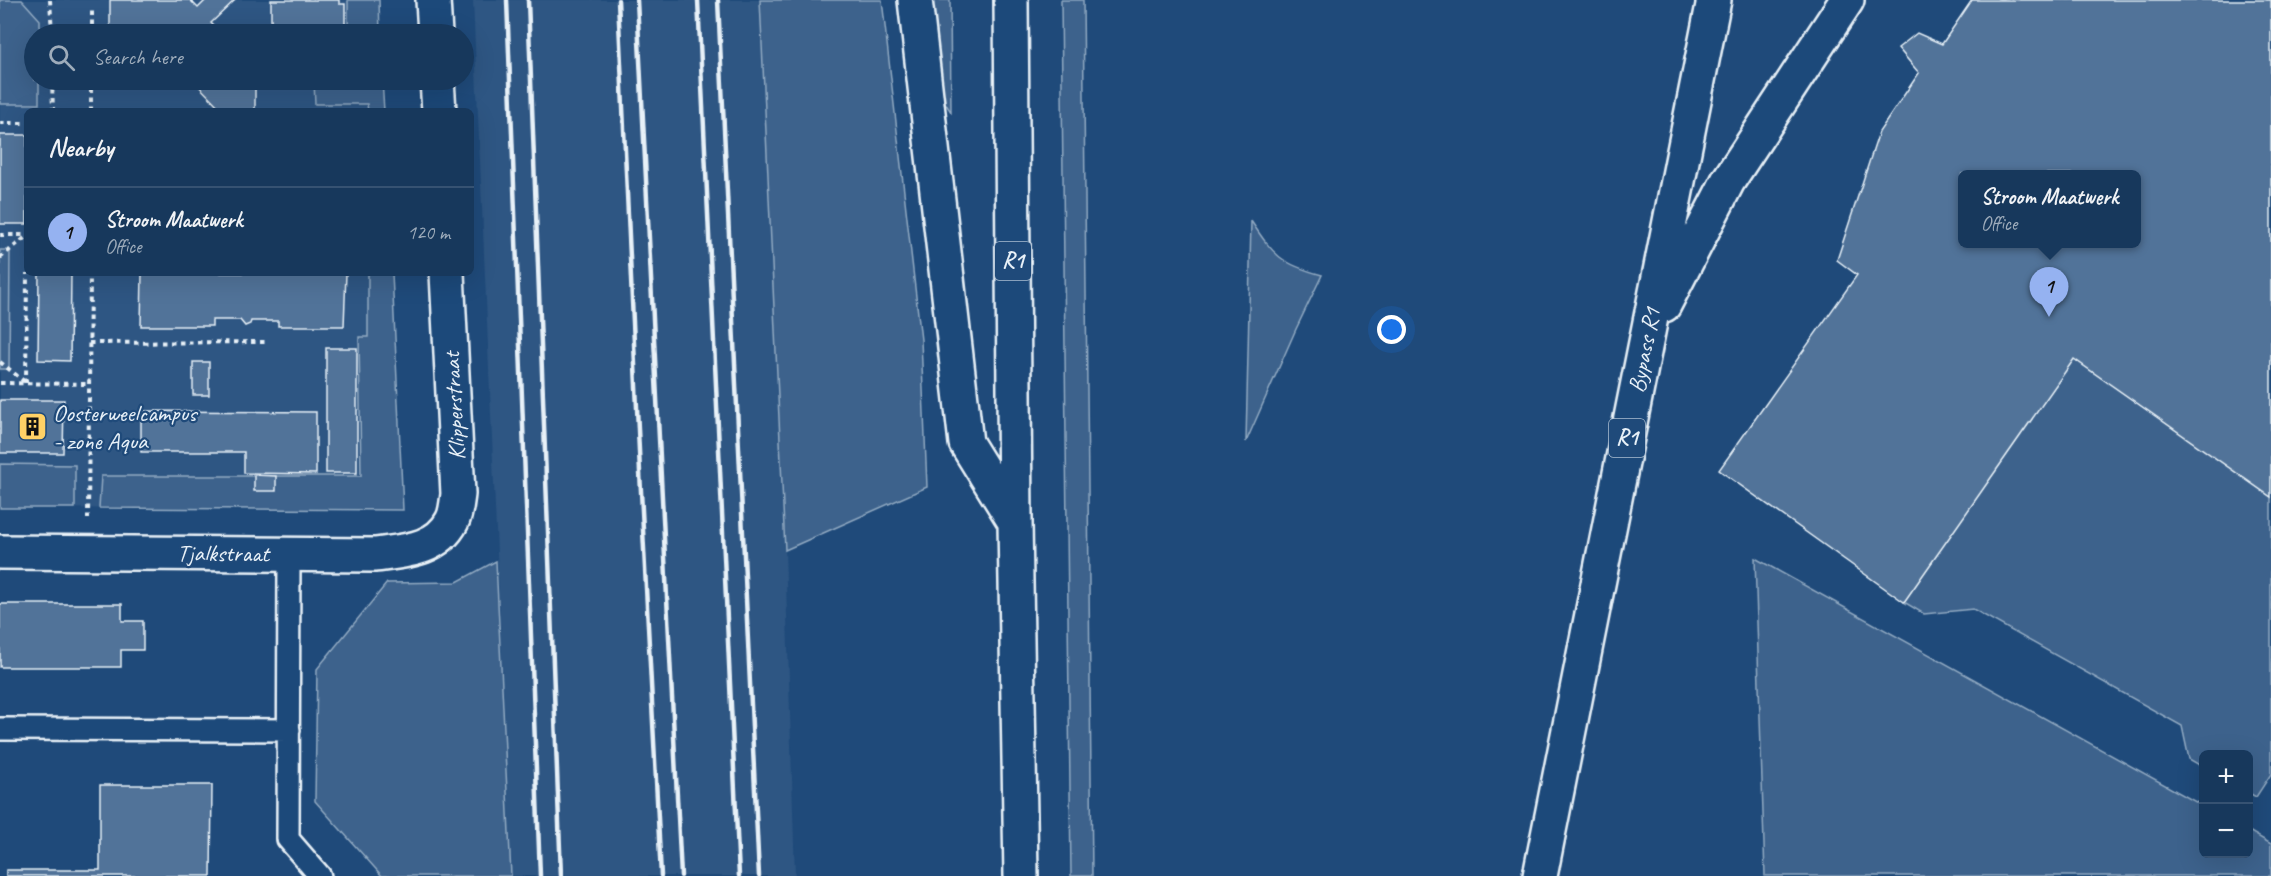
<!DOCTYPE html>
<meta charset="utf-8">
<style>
:root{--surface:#17385c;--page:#244365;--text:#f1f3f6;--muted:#9eacbb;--line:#365272;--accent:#95b2f1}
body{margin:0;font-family:Caveat,sans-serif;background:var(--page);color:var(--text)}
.controls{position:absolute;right:18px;bottom:18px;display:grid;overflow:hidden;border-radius:9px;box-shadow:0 6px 24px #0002}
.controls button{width:54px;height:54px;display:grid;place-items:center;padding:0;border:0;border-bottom:2px solid var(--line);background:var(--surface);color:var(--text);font:30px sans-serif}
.you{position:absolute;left:1392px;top:330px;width:21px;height:21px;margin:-15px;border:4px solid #fff;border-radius:50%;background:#1a73e8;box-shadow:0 0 0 9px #1a73e833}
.badge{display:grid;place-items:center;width:39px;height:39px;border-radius:50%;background:var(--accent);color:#111;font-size:20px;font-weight:700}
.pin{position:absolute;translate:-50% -50px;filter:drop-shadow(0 2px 3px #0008)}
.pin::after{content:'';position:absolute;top:32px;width:21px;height:18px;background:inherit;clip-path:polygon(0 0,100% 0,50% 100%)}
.popup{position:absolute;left:1958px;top:170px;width:183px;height:78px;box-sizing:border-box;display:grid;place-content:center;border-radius:9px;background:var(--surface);filter:drop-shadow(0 2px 4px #0005);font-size:20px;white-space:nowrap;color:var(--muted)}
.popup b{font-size:22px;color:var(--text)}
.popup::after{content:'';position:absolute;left:50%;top:100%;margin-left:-12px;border:12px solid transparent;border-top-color:var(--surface)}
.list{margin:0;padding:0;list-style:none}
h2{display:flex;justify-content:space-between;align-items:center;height:78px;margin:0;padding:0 24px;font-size:26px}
h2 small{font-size:20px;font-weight:400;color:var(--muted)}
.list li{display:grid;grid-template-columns:39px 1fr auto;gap:18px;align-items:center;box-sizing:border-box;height:90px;padding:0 24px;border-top:2px solid var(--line)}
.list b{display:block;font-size:22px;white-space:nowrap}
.list p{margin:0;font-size:20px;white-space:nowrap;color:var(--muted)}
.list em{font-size:20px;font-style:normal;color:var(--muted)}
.icon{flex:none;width:33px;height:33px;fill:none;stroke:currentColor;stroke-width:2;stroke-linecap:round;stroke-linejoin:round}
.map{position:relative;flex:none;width:2271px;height:876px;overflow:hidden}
.search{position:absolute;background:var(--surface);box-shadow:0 6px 24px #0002;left:24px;top:24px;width:450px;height:66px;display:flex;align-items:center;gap:15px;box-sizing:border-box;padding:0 21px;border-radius:33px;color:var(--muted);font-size:22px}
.panel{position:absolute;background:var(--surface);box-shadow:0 6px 24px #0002;left:24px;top:108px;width:450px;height:168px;border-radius:9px}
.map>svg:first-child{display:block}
</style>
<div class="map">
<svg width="2271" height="876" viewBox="0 0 2271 876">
<rect width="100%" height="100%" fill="#1f4a7a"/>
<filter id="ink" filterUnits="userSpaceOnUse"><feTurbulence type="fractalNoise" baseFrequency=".0167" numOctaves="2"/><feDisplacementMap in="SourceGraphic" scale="12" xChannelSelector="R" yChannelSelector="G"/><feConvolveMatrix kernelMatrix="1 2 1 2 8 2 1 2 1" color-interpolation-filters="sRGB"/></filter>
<g filter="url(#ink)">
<path fill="#2e5683" d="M0,0h379l1,34h-346v46h348l2,31h-357v162h365l11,237 -403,-2z
M473,0h287l25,550 10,326h-284z"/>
<path fill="#3c628c" stroke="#92aac2" stroke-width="1.5" d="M0,0h22l18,20v14h-6v46h5v24h-39z
M348,0h31l1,34h-32z
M760,0h122l39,340 6,147 -142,63z
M932,0h18l1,112 -9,-14z
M1061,0h22l9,876h-21z
M314,80h68l2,31h-16l-1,-7h-52z
M1251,221c23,35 30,43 71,54l-26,54 -50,113z
M0,250h10l-1,119h-9z
M368,273h24l11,237 -304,-2 2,-32h260l-2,-139h9z
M2074,359l197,138v277l-15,23 -7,-4 -1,-39h-44l-1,13 -14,-8 -7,-33 -209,-117 -49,5 -20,-12z
M0,464l75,1v43h-75z
M1755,558l448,248 1,48h44l1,-23 22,13v32h-506z
M496,561l15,315h-129l-67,-75 2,-132 70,-86 70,-1z"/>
<path fill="#517399" stroke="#e8f1f8" stroke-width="1.5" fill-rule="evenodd" d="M110,0h80l8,8 8,-8h29l-24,23 11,11h-112z
M271,0h68v4h6v30h-74z
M1972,0h299v497l-197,-138 -170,243 -185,-132 138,-195 -20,-15 42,-128 40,-59 -21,-25 19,-15 25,11zM1962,174h174v70h-174z
M193,80h62v31h-32z
M0,135h27v89h-27z
M39,273h32l-1,88 -32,-1z
M142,273h204l-2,53h-66v-5h-27l-1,3 -5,2 -5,-6h-28v6h-71z
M326,348h31v125h-31z
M193,362h16v33h-16z
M0,400h64l-1,53h-63z
M141,411l175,1v62l-72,-1v-21h-103z
M254,475l22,1v15h-22z
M0,604h122v17h21v29h-22v17h-121z
M100,785h112l-1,91h-205v-6h94z"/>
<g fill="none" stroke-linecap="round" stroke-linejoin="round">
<defs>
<path id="service" d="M289,554l-1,285 32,37
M0,729l289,1"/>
<path id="minor" d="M433,0l2,34
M437,80l2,31
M0,552l375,3c29,-4 62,-5 77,-34 4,-7 5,-19 6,-27l-11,-221"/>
<path id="motorway" d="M915,0l51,443 49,79
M1011,0l4,522 6,354
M1664,305l64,-124 119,-181
M1540,876l174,-876"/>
</defs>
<use href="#service" stroke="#e8f1f8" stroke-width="26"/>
<use href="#minor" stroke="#e8f1f8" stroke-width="38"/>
<use href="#motorway" stroke="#e8f1f8" stroke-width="38"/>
<path stroke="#e8f1f8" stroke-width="4" stroke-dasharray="4.5 4.5" stroke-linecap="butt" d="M50,0l2,34
M92,34v-25
M52,80l1,31
M91,111v-31
M0,123h27
M0,235h26
M0,258l27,-22
M89,343l176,-1
M0,362l25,20
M0,383l89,1
M26,383l1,-110
M88,519l2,-246"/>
<use href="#service" stroke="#1f4a7a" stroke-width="21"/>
<use href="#minor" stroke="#1f4a7a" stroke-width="33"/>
<use href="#motorway" stroke="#1f4a7a" stroke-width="33"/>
<path stroke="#e8f1f8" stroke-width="4.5" d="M507,0l33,876
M528,0l33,876
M618,0l22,472 21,404
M637,0l44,876
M698,0l41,876
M718,0l41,876"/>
</g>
</g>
<defs>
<symbol id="building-square" viewBox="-11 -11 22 22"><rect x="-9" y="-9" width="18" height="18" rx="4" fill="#ffd166" stroke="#1f4a7a"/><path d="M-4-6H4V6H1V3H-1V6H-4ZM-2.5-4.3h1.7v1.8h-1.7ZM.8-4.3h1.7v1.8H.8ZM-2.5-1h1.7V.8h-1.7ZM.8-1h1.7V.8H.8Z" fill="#111"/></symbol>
</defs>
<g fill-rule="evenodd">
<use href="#building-square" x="16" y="410" width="33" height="33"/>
</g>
<g text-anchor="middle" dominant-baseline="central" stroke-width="4.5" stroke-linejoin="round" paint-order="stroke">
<g fill="#1f4a7a" stroke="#acbfd2" stroke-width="1.5">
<rect x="995" y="242" width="36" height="38" rx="4.5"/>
<rect x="1609" y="419" width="36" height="38" rx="4.5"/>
</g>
<g font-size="22" font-weight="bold" fill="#e8f1f8">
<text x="1013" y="261">R1</text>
<text x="1627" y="438">R1</text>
</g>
<g font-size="24" fill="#e8f1f8" stroke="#1f4a7a">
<text transform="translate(1644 350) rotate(-79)">Bypass R1</text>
<text transform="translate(454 406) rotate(-93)">Klipperstraat</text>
<text x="223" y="553">Tjalkstraat</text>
</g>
<g font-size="24" fill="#e8f1f8" stroke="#1f4a7a" text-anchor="start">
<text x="53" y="413">Oosterweelcampus<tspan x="53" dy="28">- zone Aqua</tspan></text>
</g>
</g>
</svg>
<div class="controls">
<button>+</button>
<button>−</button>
</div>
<div class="you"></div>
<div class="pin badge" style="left:2049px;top:317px">1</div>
<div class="popup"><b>Stroom Maatwerk</b>Office</div>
<div class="search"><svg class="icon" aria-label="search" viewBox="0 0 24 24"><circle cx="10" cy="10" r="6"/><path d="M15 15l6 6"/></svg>Search here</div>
<section class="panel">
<h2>Nearby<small></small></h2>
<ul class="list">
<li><span class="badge">1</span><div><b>Stroom Maatwerk</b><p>Office</p></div><em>120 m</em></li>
</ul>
</section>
</div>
